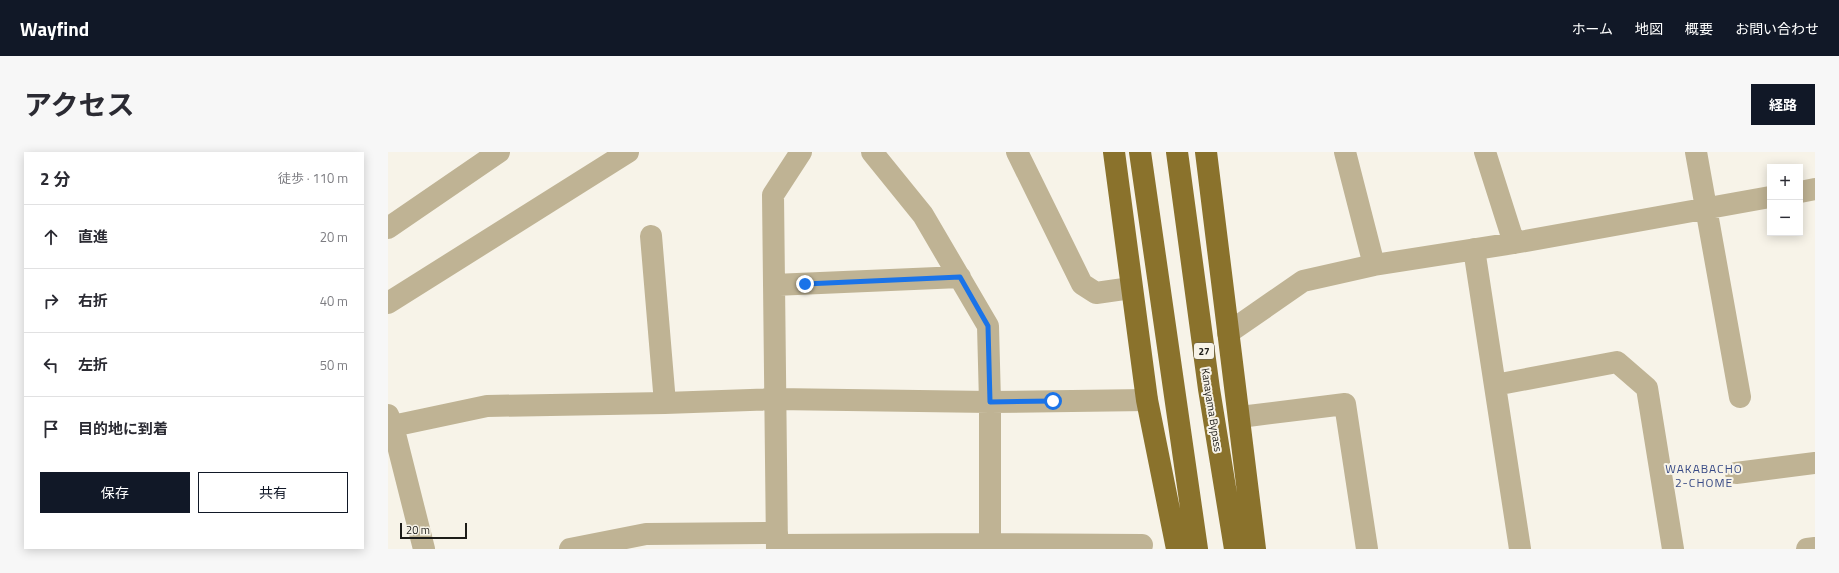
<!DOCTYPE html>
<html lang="ja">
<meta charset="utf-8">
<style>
:root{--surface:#fff;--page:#f7f7f7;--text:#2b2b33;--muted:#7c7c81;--line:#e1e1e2;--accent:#111827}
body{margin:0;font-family:"Titillium Web","Noto Sans JP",sans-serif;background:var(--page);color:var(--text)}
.controls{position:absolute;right:12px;top:12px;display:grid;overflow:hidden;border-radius:0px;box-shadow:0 2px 10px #0003}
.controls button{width:36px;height:36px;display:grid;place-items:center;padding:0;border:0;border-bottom:1px solid var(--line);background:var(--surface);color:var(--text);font:20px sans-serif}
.scale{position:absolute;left:12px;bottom:10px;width:67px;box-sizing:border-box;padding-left:4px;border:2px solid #1d1c18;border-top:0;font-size:11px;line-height:14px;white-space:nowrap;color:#1d1c18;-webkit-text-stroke:3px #f7f3e8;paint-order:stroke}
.stop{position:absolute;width:12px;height:12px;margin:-9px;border:3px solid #1a73e8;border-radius:50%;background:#fff}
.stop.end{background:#1a73e8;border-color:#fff;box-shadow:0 1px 4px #0008}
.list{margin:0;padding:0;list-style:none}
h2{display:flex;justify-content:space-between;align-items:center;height:52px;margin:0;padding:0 16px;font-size:17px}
h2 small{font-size:13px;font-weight:400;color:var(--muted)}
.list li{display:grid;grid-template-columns:26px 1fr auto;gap:12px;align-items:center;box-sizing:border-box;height:64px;padding:0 16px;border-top:1px solid var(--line)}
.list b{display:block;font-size:15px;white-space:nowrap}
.list em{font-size:13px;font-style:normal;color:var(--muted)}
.actions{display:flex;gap:8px;padding:12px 16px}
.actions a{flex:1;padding:9px 0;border:1px solid var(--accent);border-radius:0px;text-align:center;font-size:14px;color:var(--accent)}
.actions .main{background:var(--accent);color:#fff}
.icon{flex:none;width:22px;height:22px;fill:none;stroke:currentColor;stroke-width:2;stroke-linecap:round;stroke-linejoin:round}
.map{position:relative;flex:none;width:1427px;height:397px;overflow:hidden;border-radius:0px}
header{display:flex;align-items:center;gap:24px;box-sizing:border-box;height:56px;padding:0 20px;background:var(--accent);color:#fff}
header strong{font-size:19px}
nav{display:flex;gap:22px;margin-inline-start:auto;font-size:14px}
.intro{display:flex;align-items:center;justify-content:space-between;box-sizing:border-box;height:96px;padding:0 24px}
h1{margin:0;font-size:28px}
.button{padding:10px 18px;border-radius:0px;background:var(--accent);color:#fff;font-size:14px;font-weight:700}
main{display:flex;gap:24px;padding:0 24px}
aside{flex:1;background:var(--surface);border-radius:0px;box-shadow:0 2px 10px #0003}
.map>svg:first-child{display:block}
</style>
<header>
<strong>Wayfind</strong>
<nav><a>ホーム</a><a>地図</a><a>概要</a><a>お問い合わせ</a></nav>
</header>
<div class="intro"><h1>アクセス</h1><a class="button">経路</a></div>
<main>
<aside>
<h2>2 分<small>徒歩 · 110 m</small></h2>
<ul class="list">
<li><svg class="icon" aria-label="ahead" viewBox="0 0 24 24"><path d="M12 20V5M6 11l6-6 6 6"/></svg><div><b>直進</b></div><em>20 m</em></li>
<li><svg class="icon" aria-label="right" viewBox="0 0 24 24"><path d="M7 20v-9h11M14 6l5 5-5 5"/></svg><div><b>右折</b></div><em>40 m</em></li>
<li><svg class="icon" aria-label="left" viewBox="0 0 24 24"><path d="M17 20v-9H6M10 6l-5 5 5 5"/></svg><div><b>左折</b></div><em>50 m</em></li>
<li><svg class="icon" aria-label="arrive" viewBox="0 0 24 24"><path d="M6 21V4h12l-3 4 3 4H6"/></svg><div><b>目的地に到着</b></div></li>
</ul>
<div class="actions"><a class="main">保存</a><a>共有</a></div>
</aside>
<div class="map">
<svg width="1427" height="397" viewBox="0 0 1427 397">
<rect width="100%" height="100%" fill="#f7f3e8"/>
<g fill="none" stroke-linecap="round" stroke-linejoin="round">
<path stroke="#bfb394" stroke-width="22" d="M484,0l51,63 65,111 2,76v147
M629,0l65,132 14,9 35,-5
M957,0l29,113
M1097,0l29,91
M1308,0l44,245
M1412,40l15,-3
M0,76l111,-76
M263,84l14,167
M1086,97l46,300
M386,133l186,-8
M0,151l240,-151
M840,181l75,-52 71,-16 140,-22 256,-46
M1107,233l122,-23 30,26 26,161
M0,263l5,11 31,123
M852,265l105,-13 22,145
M0,275l99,-21 178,-3 111,-4 214,3 157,-2
M1348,321l79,-10
M389,393l212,-1 153,1
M182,397l76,-15 131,-1
M389,397l-4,-354 28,-43
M1419,397l8,-1"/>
<path stroke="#8a722c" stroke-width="22" d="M726,0l33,248 30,149
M752,0l57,397
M789,0l32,237 26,160
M818,0l49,397"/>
</g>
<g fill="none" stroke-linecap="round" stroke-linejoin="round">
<path stroke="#1a73e8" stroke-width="5" d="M417,132l155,-7 28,49 2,76 63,-1"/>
</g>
<g text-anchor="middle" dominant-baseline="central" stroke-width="4" stroke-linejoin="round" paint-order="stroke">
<rect fill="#f7f3e8" stroke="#5e5c56" stroke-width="1" x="806" y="191" width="20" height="16" rx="3"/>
<g font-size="10" font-weight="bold" fill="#1d1c18">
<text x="816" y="199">27</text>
</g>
<g font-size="11" fill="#1d1c18" stroke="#f7f3e8">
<text transform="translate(824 258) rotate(81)">Kanayama Bypass</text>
</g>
<g font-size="12" letter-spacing="1" fill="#384a85" stroke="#f7f3e8">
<text x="1316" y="316">WAKABACHO<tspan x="1316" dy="14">2-CHOME</tspan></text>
</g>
</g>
</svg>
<div class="controls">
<button>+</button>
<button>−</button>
</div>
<div class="scale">20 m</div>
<div class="stop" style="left:665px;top:249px"></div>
<div class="stop end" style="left:417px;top:132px"></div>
</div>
</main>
